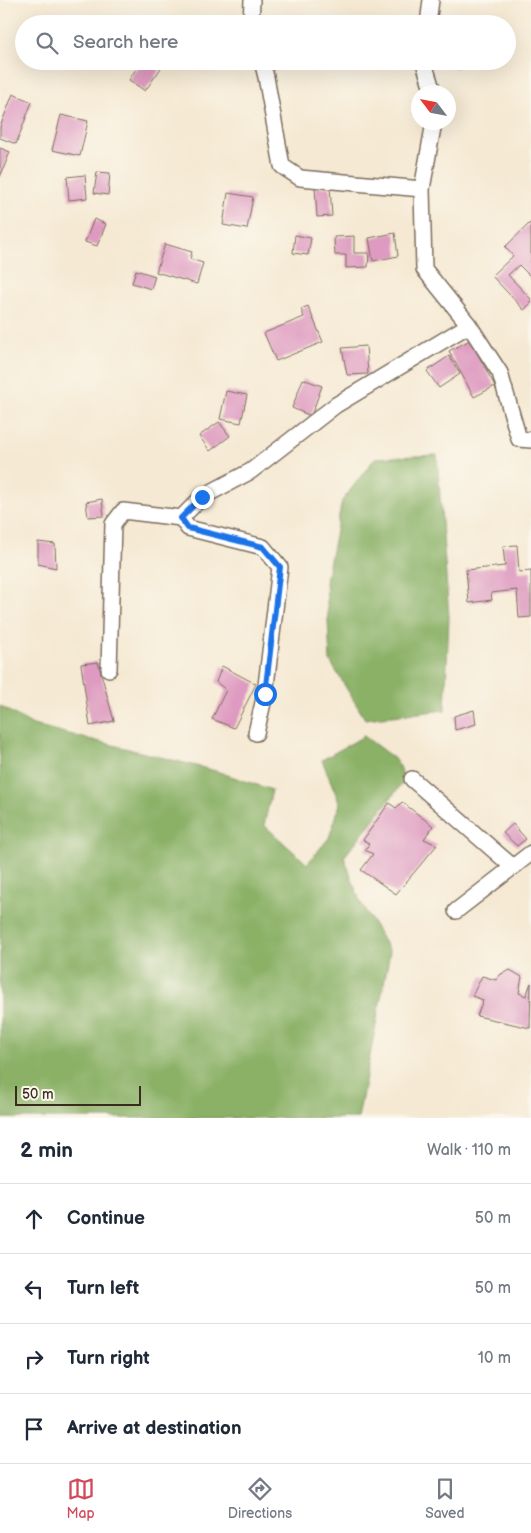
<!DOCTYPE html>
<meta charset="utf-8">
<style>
:root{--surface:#fff;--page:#f6f6f7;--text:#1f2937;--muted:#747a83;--line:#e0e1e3;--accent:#d1495b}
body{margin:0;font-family:"Balsamiq Sans",sans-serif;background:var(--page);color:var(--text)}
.compass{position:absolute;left:411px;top:85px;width:45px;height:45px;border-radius:50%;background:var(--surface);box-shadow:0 5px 20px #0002;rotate:302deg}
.scale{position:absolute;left:15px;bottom:12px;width:126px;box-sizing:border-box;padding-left:5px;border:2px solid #3b2a1e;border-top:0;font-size:14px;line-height:18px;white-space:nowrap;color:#3b2a1e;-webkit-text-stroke:4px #fbf7ec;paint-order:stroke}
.stop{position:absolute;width:15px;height:15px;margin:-11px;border:4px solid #1a73e8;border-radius:50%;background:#fff}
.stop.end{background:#1a73e8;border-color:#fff;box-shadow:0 1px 5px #0008}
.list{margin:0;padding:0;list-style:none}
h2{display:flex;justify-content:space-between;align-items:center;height:65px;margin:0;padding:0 20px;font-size:21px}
h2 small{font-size:16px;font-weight:400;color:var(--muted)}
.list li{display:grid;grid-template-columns:32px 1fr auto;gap:15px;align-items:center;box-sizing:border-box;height:70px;padding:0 20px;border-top:1px solid var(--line)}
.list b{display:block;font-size:19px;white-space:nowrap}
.list em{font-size:16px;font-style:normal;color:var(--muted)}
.icon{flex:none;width:28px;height:28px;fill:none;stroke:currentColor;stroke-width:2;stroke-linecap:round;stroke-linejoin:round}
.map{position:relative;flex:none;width:531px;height:1118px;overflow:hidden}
.search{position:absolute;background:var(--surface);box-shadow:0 5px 20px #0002;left:15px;right:15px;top:15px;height:55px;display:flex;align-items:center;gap:12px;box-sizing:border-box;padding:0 18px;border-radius:28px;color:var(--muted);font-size:19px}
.sheet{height:345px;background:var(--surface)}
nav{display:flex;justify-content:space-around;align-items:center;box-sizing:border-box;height:70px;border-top:1px solid var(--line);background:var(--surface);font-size:14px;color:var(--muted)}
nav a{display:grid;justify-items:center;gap:2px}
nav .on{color:var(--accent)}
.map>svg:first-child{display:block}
</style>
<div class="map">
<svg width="531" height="1118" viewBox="0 0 531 1118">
<rect width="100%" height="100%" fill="#fbf7ec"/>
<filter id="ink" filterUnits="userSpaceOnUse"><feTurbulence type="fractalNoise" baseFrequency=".02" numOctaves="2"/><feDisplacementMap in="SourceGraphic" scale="10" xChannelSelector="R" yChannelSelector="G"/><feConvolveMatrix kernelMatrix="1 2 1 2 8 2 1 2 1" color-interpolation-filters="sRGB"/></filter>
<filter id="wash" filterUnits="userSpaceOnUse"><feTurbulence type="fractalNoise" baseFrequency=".0096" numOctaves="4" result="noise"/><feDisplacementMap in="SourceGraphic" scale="20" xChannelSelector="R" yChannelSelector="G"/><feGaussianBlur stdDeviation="1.12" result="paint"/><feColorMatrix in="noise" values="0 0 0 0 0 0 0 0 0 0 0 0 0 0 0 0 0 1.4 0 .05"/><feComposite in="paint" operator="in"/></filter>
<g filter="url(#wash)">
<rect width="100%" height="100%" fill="#f5e9d3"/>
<path fill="#8ab166" stroke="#626e42" d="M437,455l12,162 -4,93 -80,9 -35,-58 -4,-81 16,-79 33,-43z
M0,706l33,19 183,46 56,19 -8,35 43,39 22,-26 11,-34 -18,-44 42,-24 32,24 9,20 -61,77 16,44 30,51 -32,166h-358z"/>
<g id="blocks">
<path fill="#de9ac0" d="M141,61h9l11,7 -16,23 -16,-11z
M435,61h24l-3,8z
M13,94l19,8 -16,42 -16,-6v-11z
M61,115l27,6 -8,35 -28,-6z
M0,148l10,4 -10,25z
M97,172l13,1 -2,22 -14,-2z
M85,175l2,23 -18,2 -2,-23z
M315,187h15l2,29 -15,1z
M228,193l25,4 -6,32 -24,-4z
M94,219l12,5 -9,22 -12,-4z
M531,222v55l-12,-12 -11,10 23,24v4l-7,7 -32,-34 21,-20 -8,-9z
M395,233l3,23 -25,5 -4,-23z
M295,235l16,3 -3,17 -15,-2z
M354,236v17h15l-1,14 -22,1v-13h-11l-1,-18z
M165,244l27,8 -2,7 13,4 -6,21 -41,-12z
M136,270l19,6 -4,13 -19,-6z
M308,306l15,36 -47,19 -12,-28 40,-16 -3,-8z
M470,340l25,46 -21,11 -25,-46z
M366,346l2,28 -21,1 -5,-27z
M449,356l11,18 -21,14 -12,-17z
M303,379l19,7 -11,30 -19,-8z
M226,391l21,4 -6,28 -21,-4z
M219,422l11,14 -20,15 -11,-15z
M102,499l2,17 -16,1 -2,-15z
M38,542l17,2 1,24 -18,-4z
M517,545l2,27 12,-1v46l-12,1 -2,-28 -26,3 1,7 -23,3 -3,-33 39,-4 -2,-20z
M98,662l16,59 -24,5 -9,-62z
M222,666l34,18 -22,44 -22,-9 14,-29 -10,-8z
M474,710l2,14 -21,6 -1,-14z
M402,802l31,24 -9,13 13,6 -41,49 -35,-24 12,-16 -8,-4 4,-6 -6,-4 26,-37 7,5z
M513,824l13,15 -9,7 -14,-13z
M510,970l12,7 -3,16 7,3 5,-13 -1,45 -53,-12 6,-16 -11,-4 10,-20 14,4 5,-6z"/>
</g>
</g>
<g filter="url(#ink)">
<use href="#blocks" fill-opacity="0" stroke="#7c6d5d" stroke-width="1"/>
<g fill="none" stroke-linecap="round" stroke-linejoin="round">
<defs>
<path id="minor" d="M251,24l1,-24
M428,24l3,-24
M262,61l4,16 16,89 18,12 122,11
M425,61v5l8,26
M434,122l-12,67 2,80 45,56 31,48 19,66 12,1
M109,669l4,-145 10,-13 58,7
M256,733l9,-39 15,-127 -17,-20 -75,-19 -7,-10 21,-21 49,-26 85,-66 133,-80
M412,779l101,88
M456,911l75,-58"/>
</defs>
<use href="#minor" stroke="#7c6d5d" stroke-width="18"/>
<use href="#minor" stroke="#fff" stroke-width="15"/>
</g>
</g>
<g fill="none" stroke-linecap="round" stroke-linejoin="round" filter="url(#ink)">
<path stroke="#1a73e8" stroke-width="6" d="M202,497l-21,21 7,10 75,19 17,20 -15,127"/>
</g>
</svg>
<svg class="compass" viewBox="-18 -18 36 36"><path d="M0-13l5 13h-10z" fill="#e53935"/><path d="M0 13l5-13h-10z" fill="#747a83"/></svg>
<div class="scale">50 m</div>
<div class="stop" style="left:265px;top:694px"></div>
<div class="stop end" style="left:202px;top:497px"></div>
<div class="search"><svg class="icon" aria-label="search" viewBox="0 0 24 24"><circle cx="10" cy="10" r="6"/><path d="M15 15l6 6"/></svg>Search here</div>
</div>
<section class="sheet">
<h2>2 min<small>Walk · 110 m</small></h2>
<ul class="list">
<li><svg class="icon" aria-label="ahead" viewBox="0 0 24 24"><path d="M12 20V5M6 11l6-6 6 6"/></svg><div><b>Continue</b></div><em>50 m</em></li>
<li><svg class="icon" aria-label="left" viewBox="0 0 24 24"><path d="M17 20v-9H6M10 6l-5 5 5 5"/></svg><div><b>Turn left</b></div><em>50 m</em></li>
<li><svg class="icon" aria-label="right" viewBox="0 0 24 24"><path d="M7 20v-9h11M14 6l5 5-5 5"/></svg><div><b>Turn right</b></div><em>10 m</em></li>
<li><svg class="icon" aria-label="arrive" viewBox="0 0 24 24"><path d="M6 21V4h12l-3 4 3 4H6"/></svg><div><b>Arrive at destination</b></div></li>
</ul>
</section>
<nav>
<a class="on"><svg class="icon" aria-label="map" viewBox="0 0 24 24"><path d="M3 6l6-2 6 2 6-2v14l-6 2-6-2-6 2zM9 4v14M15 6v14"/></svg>Map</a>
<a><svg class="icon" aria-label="directions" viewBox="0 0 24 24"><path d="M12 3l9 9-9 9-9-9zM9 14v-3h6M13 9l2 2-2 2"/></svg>Directions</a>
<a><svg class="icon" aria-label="saved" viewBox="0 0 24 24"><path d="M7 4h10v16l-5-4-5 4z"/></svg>Saved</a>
</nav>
